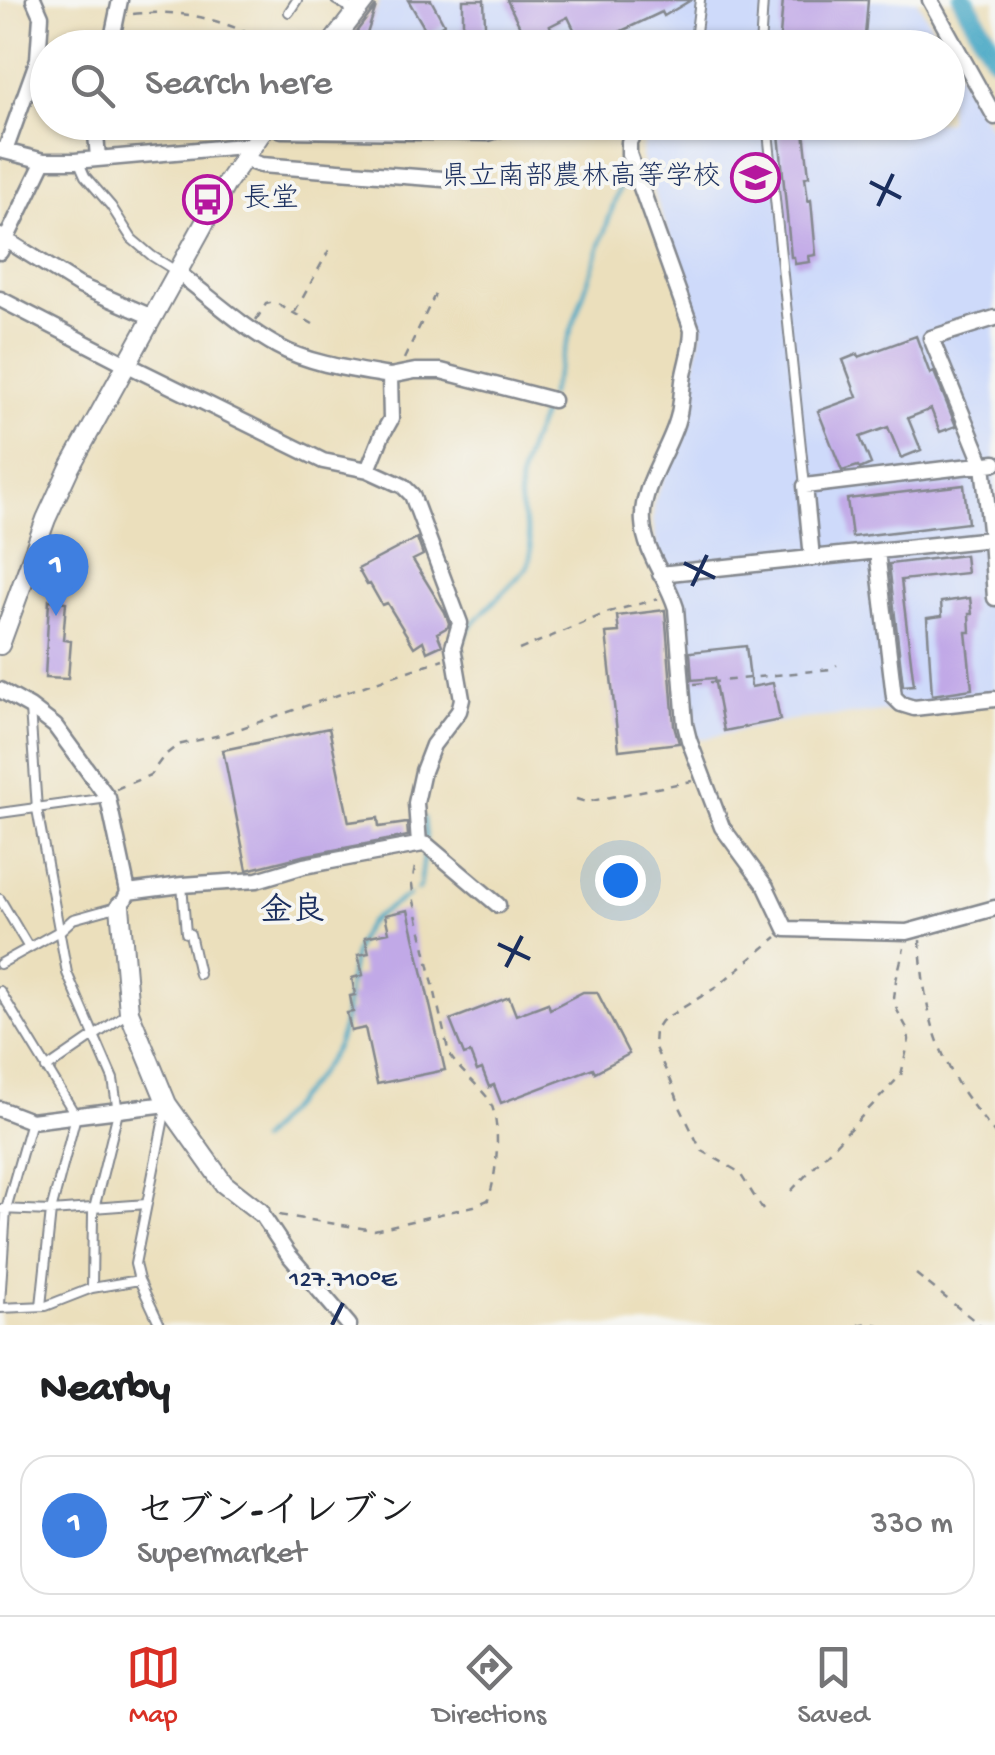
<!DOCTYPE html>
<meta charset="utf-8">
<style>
:root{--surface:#fff;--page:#f6f6f6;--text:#202124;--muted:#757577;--line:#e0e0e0;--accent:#d93025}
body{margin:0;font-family:"Gochi Hand","Klee One",sans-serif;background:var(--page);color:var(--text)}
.you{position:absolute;left:620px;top:880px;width:35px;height:35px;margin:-25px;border:8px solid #fff;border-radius:50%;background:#1a73e8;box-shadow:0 0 0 15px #1a73e833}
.badge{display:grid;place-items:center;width:65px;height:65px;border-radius:50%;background:var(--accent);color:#fff;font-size:32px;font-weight:700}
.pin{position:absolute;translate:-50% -82px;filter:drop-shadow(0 2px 5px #0008)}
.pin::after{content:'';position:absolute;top:52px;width:35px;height:30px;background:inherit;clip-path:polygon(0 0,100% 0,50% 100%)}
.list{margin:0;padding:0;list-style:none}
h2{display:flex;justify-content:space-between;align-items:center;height:130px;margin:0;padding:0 40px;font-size:42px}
h2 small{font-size:32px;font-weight:400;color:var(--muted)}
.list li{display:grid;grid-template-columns:65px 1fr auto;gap:30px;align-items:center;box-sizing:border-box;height:140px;margin:0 20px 20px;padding:0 20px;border:2px solid var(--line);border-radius:30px}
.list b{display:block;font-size:38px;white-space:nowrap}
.list p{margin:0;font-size:32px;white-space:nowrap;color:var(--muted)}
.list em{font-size:32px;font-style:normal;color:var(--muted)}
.icon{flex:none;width:55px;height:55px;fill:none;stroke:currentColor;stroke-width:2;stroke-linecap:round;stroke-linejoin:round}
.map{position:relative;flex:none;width:995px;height:1325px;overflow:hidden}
.search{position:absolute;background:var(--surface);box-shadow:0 2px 8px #0004;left:30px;right:30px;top:30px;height:110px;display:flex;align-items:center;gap:25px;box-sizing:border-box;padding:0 35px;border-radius:55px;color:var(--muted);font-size:38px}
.sheet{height:290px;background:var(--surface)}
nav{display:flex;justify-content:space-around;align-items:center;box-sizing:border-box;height:140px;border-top:2px solid var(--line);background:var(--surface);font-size:28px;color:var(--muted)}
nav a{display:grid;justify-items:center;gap:5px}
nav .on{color:var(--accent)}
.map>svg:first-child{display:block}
</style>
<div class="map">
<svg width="995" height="1325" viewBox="0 0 995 1325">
<rect width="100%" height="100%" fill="#f6f6f2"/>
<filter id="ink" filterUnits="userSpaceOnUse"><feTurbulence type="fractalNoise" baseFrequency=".01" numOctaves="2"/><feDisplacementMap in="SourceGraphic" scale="20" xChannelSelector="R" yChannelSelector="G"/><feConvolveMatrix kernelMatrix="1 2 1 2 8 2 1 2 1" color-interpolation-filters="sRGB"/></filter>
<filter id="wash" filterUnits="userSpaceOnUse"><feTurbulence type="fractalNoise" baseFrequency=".0048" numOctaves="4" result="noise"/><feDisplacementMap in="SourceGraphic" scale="40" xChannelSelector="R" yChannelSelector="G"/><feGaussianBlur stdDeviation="2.25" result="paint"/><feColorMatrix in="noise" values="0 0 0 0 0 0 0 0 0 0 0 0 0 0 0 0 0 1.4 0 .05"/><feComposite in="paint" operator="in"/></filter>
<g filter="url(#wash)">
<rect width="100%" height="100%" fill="#ebdfbc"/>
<path fill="#cedafa" d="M380,0h537l27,47 -582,1z
M948,53l47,84v565l-204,18 -95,20 -11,-131 -27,-54 -5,-34 1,-20 31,-76 4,-31 13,-66 -61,-171 4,-24 10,-10 293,-1z"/>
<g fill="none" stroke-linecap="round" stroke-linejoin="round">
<path stroke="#46a7c5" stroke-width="4" d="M700,48l6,-48
M549,396l77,-228
M462,658l-1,-15 10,-18 56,-57c10,-19 -3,-43 -7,-63 -5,-35 14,-69 26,-100
M449,735c10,-12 22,-22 19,-38
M424,818l2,21
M417,890l3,-3 5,-39
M259,1141c22,-25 67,-70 79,-98 14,-36 5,-92 32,-121 11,-11 27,-19 39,-27"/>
<path stroke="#46a7c5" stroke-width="22" d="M964,0l31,56"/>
</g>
<g id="blocks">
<path fill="#c1a9e7" d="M408,0h23l13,24 -16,10z
M463,0h21l2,48h-23z
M507,0h184l-27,16 -2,-4 -49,23 5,13h-35l-15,-31 -18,9 11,22h-31z
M783,0h85l-4,48h-85z
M376,6l-9,28 -10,14h-13z
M780,122h23l6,54 -4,1 3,24 3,-1 5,55 -7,1 1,6 -15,2 -1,-7h-3l-13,-134z
M916,336l14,38 4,-2 22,54 -16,6 -9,-23 -23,9 13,32 -20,8 -13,-31 -28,10 11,27 -11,5 -2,-3 -16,5 -24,-60 39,-14 -14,-37 15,-6 1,3z
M964,485l4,38 -116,14 -5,-38z
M417,538l6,17 -10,5 32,52 4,11 -1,4 -11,6 5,12 -15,7 -4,-11 -9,6 -27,-44 -5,2 -12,-21 -3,1 -9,-16z
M965,555l2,18 -66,7 13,105 -11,1 -14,-122z
M970,598l2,16h-3l1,18h-4l6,57 -40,6 -5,-77 15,-2 -1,-14z
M49,600l17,2 -3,38 8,1 -3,38 -23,-1z
M665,610l9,115 5,18 -60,7 -13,-117 13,-1 -2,-16z
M746,646l5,41 22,-4 7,37 -56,11 -10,-53 -22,2 -2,-28z
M329,728l20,94 29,-4 1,9 28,-4 1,13 -106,20 -55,14 -24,-120z
M408,910l37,160 -68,14 -12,-56 -14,3 -4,-18 6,-1 -3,-16 5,-1 -3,-17 11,-3 -5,-20 11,-2 -4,-16 24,-5 -4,-17z
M583,992h14l32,62 -34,18 -2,-4 -92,35 -7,-18 -5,2 -7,-18 -5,2 -7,-18 -6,2 -14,-35 59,-23 7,18 32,-12 2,6z"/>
</g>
</g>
<g filter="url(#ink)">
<use href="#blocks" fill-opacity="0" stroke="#83878d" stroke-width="2.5"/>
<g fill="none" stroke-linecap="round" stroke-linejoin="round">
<defs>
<path id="service" d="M336,0l18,10
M289,12l8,-12
M694,48l6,-48
M760,48l3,-48
M767,122l38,364
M78,160l7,16 26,30 21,33 20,17 24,15
M0,813l108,-15
M182,885l4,48 4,1 9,40
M0,899l29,49
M0,964l61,-34 12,-11 47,-13
M0,991l76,125 -25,95 -51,-2
M46,1069l83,-57
M92,1288l47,-8
M0,1304l6,-95 25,-88
M41,1306l10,-95 96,-7
M0,1308l46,-2 46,-18 1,-75 25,-101 -5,-33 -46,-106 -30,-164 -7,-100
M160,1325l-21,-45 -4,-16 31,-156"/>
<path id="minor" d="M930,0l65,117
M110,48l10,-48
M95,122l3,36
M639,122l-10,20v12l63,176c0,16 -5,30 -8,45 -3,15 -2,32 -7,46 -9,31 -37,68 -34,101 2,32 24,56 33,86l9,116 4,16 33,87 44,60 20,42 121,3 88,-24
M268,124l14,6 206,3 34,-11
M0,150l44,11h31l178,-16
M5,151l33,-92 3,-43 -7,-16
M243,159l18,6 182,14
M0,236l80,50 72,31
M0,252l44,-91
M177,272c33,25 64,54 100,74 32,18 78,24 113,30l1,43 -9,16 -14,35 35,16 9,9 48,128 -7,24 9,52 -3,12 -26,34 -10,26 -7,32 3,41
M0,299l126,65 197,97 45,9
M390,376l25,-5h26l112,29
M991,539l4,59
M877,551l17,146 7,7 13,4 81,-9
M812,558l-7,-72 190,-23
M660,574l331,-35 -8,-74 -52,-127 64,-20
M0,690l30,17 25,19 53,72 20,94 -3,7
M128,892l54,-7 75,-5 47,-14 119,-22 4,1 71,60
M0,1109l31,12 136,-17
M260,1212l28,42 61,71"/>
<path id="tertiary" d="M328,48l37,-48
M0,645l46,-126 23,-50 157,-285 43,-62
M120,906l9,106 38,92 57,80 36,28"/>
</defs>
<use href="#service" stroke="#83878d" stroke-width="12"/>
<use href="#minor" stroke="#83878d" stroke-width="19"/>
<use href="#tertiary" stroke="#83878d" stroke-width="22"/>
<path stroke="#83878d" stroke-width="2.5" stroke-dasharray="8 8" stroke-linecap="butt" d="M133,14c62,-6 95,10 151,34
M295,312l34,-62
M256,320l10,-16 8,-2 39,22
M404,359l34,-71
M519,650l90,-38 49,-13
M694,684l137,-15 6,-4
M116,789l34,-14 14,-19 14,-11 46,-11 219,-75
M576,799l10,3 106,-21
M920,940c2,45 9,89 30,129 11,24 29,44 45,65
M791,1191l110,-116 8,-35 -1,-10 -11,-20 -3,-11 2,-19 8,-32
M763,1210l-24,-38 -38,-22 -20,-41 -10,-28 -17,-35 1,-16 6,-9 54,-33 62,-51
M279,1215l95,15 100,-24 14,-6c9,-23 15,-83 -1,-103 -13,-16 -27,-26 -38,-43l-35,-153 -2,-17 4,-23
M916,1274l64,51
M858,1325l11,-2 10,2"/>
<use href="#service" stroke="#fff" stroke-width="8"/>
<use href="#minor" stroke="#fff" stroke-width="14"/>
<use href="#tertiary" stroke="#fff" stroke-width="18"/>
</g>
</g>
<path fill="none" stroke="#1b2f5e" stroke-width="4" d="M870,182l31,16M878,206l15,-32M684,563l31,15M692,586l15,-31M498,944l32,15M506,967l16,-31M332,1325l11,-22"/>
<defs>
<symbol id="school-ring" viewBox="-11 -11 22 22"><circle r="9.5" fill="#f6f6f2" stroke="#b5179e" stroke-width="1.5"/><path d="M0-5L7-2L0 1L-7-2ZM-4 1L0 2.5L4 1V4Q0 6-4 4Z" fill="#b5179e"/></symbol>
<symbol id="bus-ring" viewBox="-11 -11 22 22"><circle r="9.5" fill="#f6f6f2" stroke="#b5179e" stroke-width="1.5"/><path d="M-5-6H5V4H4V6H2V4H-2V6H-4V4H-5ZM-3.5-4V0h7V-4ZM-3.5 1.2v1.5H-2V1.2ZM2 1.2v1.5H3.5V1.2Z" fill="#b5179e"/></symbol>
</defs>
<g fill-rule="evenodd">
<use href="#school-ring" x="728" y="150" width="55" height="55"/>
<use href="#bus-ring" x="180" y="172" width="55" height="55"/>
</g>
<g text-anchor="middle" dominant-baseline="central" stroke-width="8" stroke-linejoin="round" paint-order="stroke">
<g font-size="28" fill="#1b2f5e" stroke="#f6f6f2" text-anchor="end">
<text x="721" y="178">県立南部農林高等学校</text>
<text x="243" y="200" text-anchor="start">長堂</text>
</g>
<g font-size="32" font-weight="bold" fill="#1b2f5e" stroke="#f6f6f2">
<text x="292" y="913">金良</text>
</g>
</g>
<g font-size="25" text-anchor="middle" fill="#1b2f5e" stroke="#f6f6f2" stroke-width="8" stroke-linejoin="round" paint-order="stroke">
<text x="343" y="1286">127.710°E</text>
</g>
</svg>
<div class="you"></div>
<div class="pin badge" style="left:56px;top:616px;background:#3f7fe0">1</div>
<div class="search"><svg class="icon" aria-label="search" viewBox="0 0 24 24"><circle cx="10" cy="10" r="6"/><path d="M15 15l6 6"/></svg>Search here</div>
</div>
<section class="sheet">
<h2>Nearby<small></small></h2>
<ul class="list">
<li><span class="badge" style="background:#3f7fe0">1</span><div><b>セブン-イレブン</b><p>Supermarket</p></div><em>330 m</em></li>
</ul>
</section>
<nav>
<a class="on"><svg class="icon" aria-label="map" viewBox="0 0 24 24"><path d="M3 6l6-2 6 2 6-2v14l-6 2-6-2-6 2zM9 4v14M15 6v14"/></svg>Map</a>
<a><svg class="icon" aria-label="directions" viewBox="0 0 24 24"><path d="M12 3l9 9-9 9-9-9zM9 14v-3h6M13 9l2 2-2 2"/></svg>Directions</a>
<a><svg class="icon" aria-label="saved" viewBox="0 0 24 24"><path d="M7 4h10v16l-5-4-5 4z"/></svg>Saved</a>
</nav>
